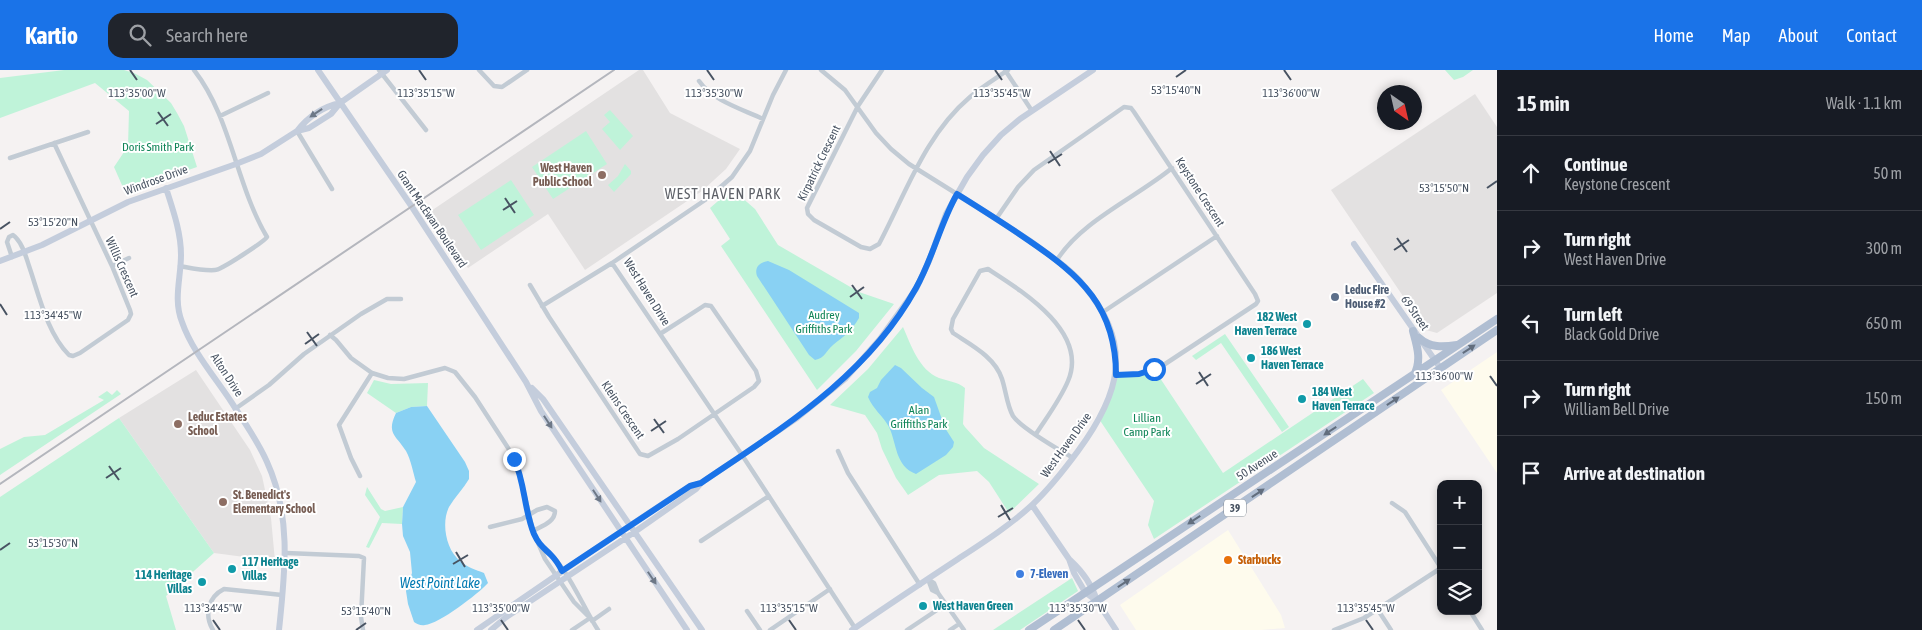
<!DOCTYPE html>
<meta charset="utf-8">
<style>
:root{--surface:#171b24;--page:#20242c;--text:#f1f3f6;--muted:#9ea1a6;--line:#363941;--accent:#1a73e8}
body{margin:0;font-family:"Asap Condensed",sans-serif;background:var(--page);color:var(--text)}
.controls{position:absolute;right:15px;bottom:15px;display:grid;overflow:hidden;border-radius:10px;box-shadow:0 2px 8px #0003}
.controls button{width:45px;height:45px;display:grid;place-items:center;padding:0;border:0;border-bottom:1px solid var(--line);background:var(--surface);color:var(--text);font:25px sans-serif}
.compass{position:absolute;left:1377px;top:15px;width:45px;height:45px;border-radius:50%;background:var(--surface);box-shadow:0 2px 8px #0003;rotate:146deg}
.stop{position:absolute;width:15px;height:15px;margin:-11px;border:4px solid #1a73e8;border-radius:50%;background:#fff}
.stop.end{background:#1a73e8;border-color:#fff;box-shadow:0 1px 5px #0008}
.list{margin:0;padding:0;list-style:none}
h2{display:flex;justify-content:space-between;align-items:center;height:65px;margin:0;padding:0 20px;font-size:21px}
h2 small{font-size:16px;font-weight:400;color:var(--muted)}
.list li{display:grid;grid-template-columns:32px 1fr auto;gap:15px;align-items:center;box-sizing:border-box;height:75px;padding:0 20px;border-top:1px solid var(--line)}
.list b{display:block;font-size:19px;white-space:nowrap}
.list p{margin:0;font-size:16px;white-space:nowrap;color:var(--muted)}
.list em{font-size:16px;font-style:normal;color:var(--muted)}
.icon{flex:none;width:28px;height:28px;fill:none;stroke:currentColor;stroke-width:2;stroke-linecap:round;stroke-linejoin:round}
.map{position:relative;flex:none;width:1497px;height:560px;overflow:hidden}
header{display:flex;align-items:center;gap:30px;box-sizing:border-box;height:70px;padding:0 25px;background:var(--accent);color:#fff}
header strong{font-size:24px}
nav{display:flex;gap:28px;margin-inline-start:auto;font-size:18px}
.search{width:350px;height:45px;background:var(--page);display:flex;align-items:center;gap:12px;box-sizing:border-box;padding:0 18px;border-radius:15px;color:var(--muted);font-size:19px}
main{display:flex}
aside{flex:1;background:var(--surface)}
.map>svg:first-child{display:block}
</style>
<header>
<strong>Kartio</strong>
<div class="search"><svg class="icon" aria-label="search" viewBox="0 0 24 24"><circle cx="10" cy="10" r="6"/><path d="M15 15l6 6"/></svg>Search here</div>
<nav><a>Home</a><a>Map</a><a>About</a><a>Contact</a></nav>
</header>
<main>
<div class="map">
<svg width="1497" height="560" viewBox="0 0 1497 560">
<rect width="100%" height="100%" fill="#f5f2f2"/>
<path fill="#fefbed" d="M1497,282v121l-56,-83z
M1228,460l53,85 4,13 -24,2h-125l-16,-25z"/>
<path fill="#e3e1e1" d="M639,0h4l27,43 70,36 -14,20 -24,22 -117,79 -37,-56 -80,54 -37,-57z
M1475,24l22,33v166l-60,40 -11,-3 -95,-140z
M196,300l54,80 12,26 9,42 4,43 -61,-8 -95,-135z"/>
<path fill="#bff3d9" d="M64,0h60l10,3 13,7 24,23 6,10 7,13 13,41 -72,25 -11,-25 14,-21 1,-35 -34,-28 -95,35v-40z
M1445,0h28l-10,7 -9,3z
M610,40l23,26 -13,14 -18,-21 8,-7 -6,-7z
M586,61l21,33 -54,35 -21,-32z
M625,94l6,7v3l-17,18 -6,-7 10,-9z
M511,110l23,35 -53,35 -23,-35z
M732,119l23,20 23,36 81,47 35,12 -38,47 -39,39 -96,-144 9,-7 -20,-31z
M903,257c8,18 16,43 36,51 9,3 19,4 26,10l-2,36 2,3 19,21 55,36 -30,29 -20,-31 -12,-11 -38,4 -31,20 -12,-17 -14,-29 -5,-16 -12,-18 -35,-10 38,-36z
M1225,264l64,93 -7,5 -61,-89 -25,17 -4,-4z
M1154,299l69,104 140,-94 11,14 -220,146 -6,-14 6,-24 -55,-82 17,-44z
M374,310l17,4 37,-1 -1,23 -16,1 -15,6 -29,-20z
M117,320l4,4 -121,81v-26l24,-12 21,-2 59,-35 -6,-3 9,-6 5,4z
M119,348l95,135 -48,43 10,34h-176v-133z
M367,417l14,22 4,2 18,-4 -1,17 -20,-1 -13,25 -3,-1 14,-30 -15,-22z
M1072,508l6,13 -58,39h-27z"/>
<path fill="#89d1f3" d="M768,191l21,9 70,43v5c-8,14 -15,18 -26,27 -7,6 -8,13 -18,15l-6,-5 -52,-79c-3,-9 3,-14 11,-15z
M895,295l6,3 21,20 12,9 11,31 9,14 -1,5 -7,8 -30,19c-21,-8 -19,-30 -27,-47 -6,-11 -16,-18 -21,-30l2,-5 7,-4 4,-8z
M427,336l38,56 4,9v8c-6,10 -14,18 -20,28 -8,16 -3,43 11,54 7,6 16,9 24,12l4,10c-10,11 -49,41 -63,42 -4,1 -8,-1 -11,-3l-6,-18 -2,-13 6,-18 -2,-21 -7,-16 -1,-12 1,-17 13,-25c-3,-10 -5,-22 -10,-31 -10,-16 -20,-17 -10,-38l15,-6z"/>
<g fill="none" stroke-linecap="round" stroke-linejoin="round">
<path stroke="#c2cbd4" stroke-width="4.5" d="M379,0l47,60
M479,0l15,16 8,1 25,-17
M786,0l-13,25 -23,56 -18,26 -24,21 -96,65 130,192 113,173
M821,0l24,20 31,43 15,16 18,15 48,30
M882,0l-24,36 -51,102 1,6 6,6 47,27 9,2 9,-5c27,-51 46,-109 91,-147 12,-10 25,-18 38,-27
M1005,0l27,41
M699,11c14,20 43,28 64,38
M220,46l48,-23
M297,61l35,58
M10,88l78,-26
M996,149l22,-32 16,-17 90,-63 7,1 3,4 121,182 3,7 -2,3 -97,64 -20,6 -23,1
M12,187l-5,-15 2,-5 4,-2c9,6 13,22 16,31 10,29 18,67 40,89l4,1 7,-3 48,-33 3,-6 -1,-4 -18,-44 -58,-123
M1057,190c24,-39 80,-63 115,-92
M112,196l17,-8
M180,196c11,2 24,5 35,4 6,0 50,-29 52,-33 -31,-52 -36,-120 -73,-167
M530,215l19,32 91,137 8,2 30,-17 76,-52 5,-6 -3,-10 -45,-65 -6,-1 -3,2 -42,27
M542,236l70,-43
M1103,242l114,-76
M330,265l6,5 15,18 21,15 16,5 16,1 41,-11 10,4 20,25 35,54 8,16 15,64 12,28 29,43 16,16
M235,339l34,-24 35,-31 57,-40 26,-15h14
M1036,364c11,-17 24,-34 32,-53 21,-49 -46,-90 -80,-112l-8,2 -27,48 -2,10 2,4c18,12 42,24 49,46 4,12 5,27 11,37 9,13 45,33 60,42
M838,381l10,22 72,112
M360,406l-9,-18 -12,-33 33,-52
M1392,433l13,9 36,56
M490,457l32,-8 15,-9 10,-3 8,4c0,11 -13,15 -22,20
M701,471l68,-45
M541,477c25,15 41,59 57,83
M286,483l73,3 5,2 -3,59 2,13
M928,509l6,4 4,10 26,37
M928,509l4,11 6,3
M1378,540l13,20
M747,541l13,19
M1470,541l12,19
M592,551l17,-12
M213,560c-9,-15 -5,-33 11,-41l58,6
M572,560l18,-12
M770,560l60,-41
M907,560l39,-26
M950,560l9,-6
M1334,560l30,-12 77,-50"/>
<path stroke="#c4cddc" stroke-width="6" d="M318,0l94,137 114,175 15,29 146,219
M297,61c11,-14 25,-24 43,-28
M166,118c7,22 15,44 15,67 0,23 -8,44 1,67 10,29 33,55 50,81 12,19 26,38 35,59 25,55 18,110 12,168
M1354,174l87,125
M0,191l42,-16 86,-43 108,-38 25,-10 36,-23 12,-3 22,-14 9,-11 47,-33
M532,318l11,11 159,231
M1032,435l37,54 5,14 11,19 12,9 19,29
M1070,490c13,12 22,24 27,41
M477,560c70,-49 141,-97 213,-144l10,-2
M491,560l14,-12 131,-87 60,-42 5,-6 96,-65 48,-39 35,-40 36,-50 13,-28 17,-47 21,-37 16,-22 18,-20 19,-16 73,-49
M852,560c35,-24 71,-48 106,-71 26,-17 51,-33 74,-54 17,-16 32,-35 46,-54 42,-57 56,-105 7,-164 -15,-19 -36,-32 -55,-46 -24,-16 -49,-32 -73,-47"/>
<path stroke="#b0bed2" stroke-width="8" d="M1413,261c4,15 9,29 1,44
M1419,268c11,10 24,9 38,7
M1029,560l468,-311
M1054,560l443,-300"/>
<path stroke="#b4b6bd" stroke-width="2" d="M0,414l614,-414"/>
</g>
<defs><path id="oneway-solid" d="M-6-.8H1V-3.2L6.5 0L1 3.2V.8H-6Z" transform="scale(1.25)"/></defs>
<g fill="#6d7887">
<use href="#oneway-solid" transform="translate(316 43) rotate(146)"/>
<use href="#oneway-solid" transform="translate(548 352) rotate(57)"/>
<use href="#oneway-solid" transform="translate(597 426) rotate(57)"/>
<use href="#oneway-solid" transform="translate(652 508) rotate(56)"/>
</g>
<g fill="#626e7e">
<use href="#oneway-solid" transform="translate(1469 279) rotate(-34)"/>
<use href="#oneway-solid" transform="translate(1393 331) rotate(-34)"/>
<use href="#oneway-solid" transform="translate(1330 361) rotate(147)"/>
<use href="#oneway-solid" transform="translate(1258 423) rotate(-34)"/>
<use href="#oneway-solid" transform="translate(1194 450) rotate(147)"/>
<use href="#oneway-solid" transform="translate(1124 513) rotate(-34)"/>
</g>
<g fill="none" stroke-linecap="round" stroke-linejoin="round">
<path stroke="#1a73e8" stroke-width="6" d="M514,389c11,23 10,51 20,75 5,11 9,13 17,21 4,4 8,10 11,16l128,-85 11,-3c81,-55 166,-106 215,-195 17,-30 24,-64 41,-94 24,15 48,30 71,46 53,36 88,67 88,135l23,-1 15,-5"/>
</g>
<path fill="none" stroke="#485362" stroke-width="2" d="M130,0l7,10M419,0l7,10M707,0l7,10M995,0l7,10M1284,0l7,10M1176,7l10,-7M158,42l10,14M156,54l15,-10M1050,81l10,15M1048,93l14,-9M1487,118l10,-7M505,128l10,15M503,140l14,-9M0,159l10,-7M1397,168l10,14M1394,180l15,-10M852,215l10,14M850,227l14,-10M0,234l7,11M307,262l10,14M305,274l14,-10M1199,302l9,14M1490,306l7,10M1196,314l15,-10M654,349l10,14M651,361l15,-10M109,396l10,14M106,408l15,-10M1001,435l9,15M998,447l15,-9M0,480l10,-7M456,482l9,15M453,494l15,-9M213,550l7,10M501,550l7,10M789,550l7,10M1078,550l7,10M1366,550l7,10M356,560l10,-7"/>
<g fill="#8d6e63" stroke="#fff" stroke-width="2">
<circle cx="602" cy="105" r="5"/>
<circle cx="178" cy="354" r="5"/>
<circle cx="223" cy="432" r="5"/>
</g>
<circle fill="#5c6f8a" stroke="#fff" stroke-width="2" cx="1335" cy="227" r="5"/>
<g fill="#0f9aa8" stroke="#fff" stroke-width="2">
<circle cx="1307" cy="254" r="5"/>
<circle cx="1251" cy="288" r="5"/>
<circle cx="1302" cy="329" r="5"/>
<circle cx="232" cy="499" r="5"/>
<circle cx="202" cy="512" r="5"/>
<circle cx="923" cy="536" r="5"/>
</g>
<circle fill="#e8710a" stroke="#fff" stroke-width="2" cx="1228" cy="490" r="5"/>
<circle fill="#3f7fe0" stroke="#fff" stroke-width="2" cx="1020" cy="504" r="5"/>
<g text-anchor="middle" dominant-baseline="central" stroke-width="4" stroke-linejoin="round" paint-order="stroke">
<rect fill="#fff" stroke="#7f8791" stroke-width="1" x="1224" y="429.5" width="22" height="17" rx="4"/>
<g font-size="11" font-weight="bold" fill="#485362">
<text x="1235" y="438">39</text>
</g>
<g font-size="12" fill="#108558" stroke="#fff">
<text x="158" y="77">Doris Smith Park</text>
<text x="824" y="245">Audrey<tspan x="824" dy="14">Griffiths Park</tspan></text>
<text x="919" y="340">Alan<tspan x="919" dy="14">Griffiths Park</tspan></text>
<text x="1147" y="348">Lillian<tspan x="1147" dy="14">Camp Park</tspan></text>
</g>
<g font-size="12" fill="#485362" stroke="#fff">
<text transform="translate(819 93) rotate(-64)">Kirpatrick Crescent</text>
<text transform="translate(156 110) rotate(-20)">Windrose Drive</text>
<text transform="translate(1200 122) rotate(57)">Keystone Crescent</text>
<text transform="translate(432 149) rotate(56)">Grant MacEwan Boulevard</text>
<text transform="translate(122 197) rotate(66)">Willis Crescent</text>
<text transform="translate(647 222) rotate(58)">West Haven Drive</text>
<text transform="translate(1415 243) rotate(55)">69 Street</text>
<text transform="translate(227 305) rotate(57)">Alton Drive</text>
<text transform="translate(623 340) rotate(56)">Kleins Crescent</text>
<text transform="translate(1066 375) rotate(-54)">West Haven Drive</text>
<text transform="translate(1257 395) rotate(-33)">50 Avenue</text>
</g>
<g font-size="12" font-weight="bold" fill="#785e54" stroke="#fff" text-anchor="start">
<text x="592" y="98" text-anchor="end">West Haven<tspan x="592" dy="14">Public School</tspan></text>
<text x="188" y="347">Leduc Estates<tspan x="188" dy="14">School</tspan></text>
<text x="233" y="425">St. Benedict's<tspan x="233" dy="14">Elementary School</tspan></text>
</g>
<g font-size="12" font-weight="bold" fill="#4e5e75" stroke="#fff" text-anchor="start">
<text x="1345" y="220">Leduc Fire<tspan x="1345" dy="14">House #2</tspan></text>
</g>
<g font-size="12" font-weight="bold" fill="#0d838f" stroke="#fff" text-anchor="start">
<text x="1297" y="247" text-anchor="end">182 West<tspan x="1297" dy="14">Haven Terrace</tspan></text>
<text x="1261" y="281">186 West<tspan x="1261" dy="14">Haven Terrace</tspan></text>
<text x="1312" y="322">184 West<tspan x="1312" dy="14">Haven Terrace</tspan></text>
<text x="242" y="492">117 Heritage<tspan x="242" dy="14">Villas</tspan></text>
<text x="192" y="505" text-anchor="end">114 Heritage<tspan x="192" dy="14">Villas</tspan></text>
<text x="933" y="536">West Haven Green</text>
</g>
<g font-size="12" font-weight="bold" fill="#c56008" stroke="#fff" text-anchor="start">
<text x="1238" y="490">Starbucks</text>
</g>
<g font-size="12" font-weight="bold" fill="#366cbe" stroke="#fff" text-anchor="start">
<text x="1030" y="504">7-Eleven</text>
</g>
<g font-size="14" font-style="italic" fill="#027ab2" stroke="#fff">
<text x="440" y="513">West Point Lake</text>
</g>
<g font-size="15" letter-spacing="1" fill="#5e6168" stroke="#fff">
<text x="723" y="123">WEST HAVEN PARK</text>
</g>
</g>
<g font-size="12" text-anchor="middle" fill="#485362" stroke="#fff" stroke-width="4" stroke-linejoin="round" paint-order="stroke">
<text x="1176" y="24">53°15'40"N</text>
<text x="137" y="27">113°35'00"W</text>
<text x="714" y="27">113°35'30"W</text>
<text x="426" y="27">113°35'15"W</text>
<text x="1002" y="27">113°35'45"W</text>
<text x="1291" y="27">113°36'00"W</text>
<text x="1444" y="122">53°15'50"N</text>
<text x="53" y="156">53°15'20"N</text>
<text x="53" y="249">113°34'45"W</text>
<text x="1444" y="310">113°36'00"W</text>
<text x="53" y="477">53°15'30"N</text>
<text x="213" y="542">113°34'45"W</text>
<text x="501" y="542">113°35'00"W</text>
<text x="789" y="542">113°35'15"W</text>
<text x="1078" y="542">113°35'30"W</text>
<text x="1366" y="542">113°35'45"W</text>
<text x="366" y="545">53°15'40"N</text>
</g>
</svg>
<div class="controls">
<button>+</button>
<button>−</button>
<button><svg class="icon" aria-label="layers" viewBox="0 0 24 24"><path d="M12 4l9 5-9 5-9-5zM3 14l9 5 9-5"/></svg></button>
</div>
<svg class="compass" viewBox="-18 -18 36 36"><path d="M0-13l5 13h-10z" fill="#e53935"/><path d="M0 13l5-13h-10z" fill="#9ea1a6"/></svg>
<div class="stop" style="left:1154px;top:299px"></div>
<div class="stop end" style="left:514px;top:389px"></div>
</div>
<aside>
<h2>15 min<small>Walk · 1.1 km</small></h2>
<ul class="list">
<li><svg class="icon" aria-label="ahead" viewBox="0 0 24 24"><path d="M12 20V5M6 11l6-6 6 6"/></svg><div><b>Continue</b><p>Keystone Crescent</p></div><em>50 m</em></li>
<li><svg class="icon" aria-label="right" viewBox="0 0 24 24"><path d="M7 20v-9h11M14 6l5 5-5 5"/></svg><div><b>Turn right</b><p>West Haven Drive</p></div><em>300 m</em></li>
<li><svg class="icon" aria-label="left" viewBox="0 0 24 24"><path d="M17 20v-9H6M10 6l-5 5 5 5"/></svg><div><b>Turn left</b><p>Black Gold Drive</p></div><em>650 m</em></li>
<li><svg class="icon" aria-label="right" viewBox="0 0 24 24"><path d="M7 20v-9h11M14 6l5 5-5 5"/></svg><div><b>Turn right</b><p>William Bell Drive</p></div><em>150 m</em></li>
<li><svg class="icon" aria-label="arrive" viewBox="0 0 24 24"><path d="M6 21V4h12l-3 4 3 4H6"/></svg><div><b>Arrive at destination</b></div></li>
</ul>
</aside>
</main>
